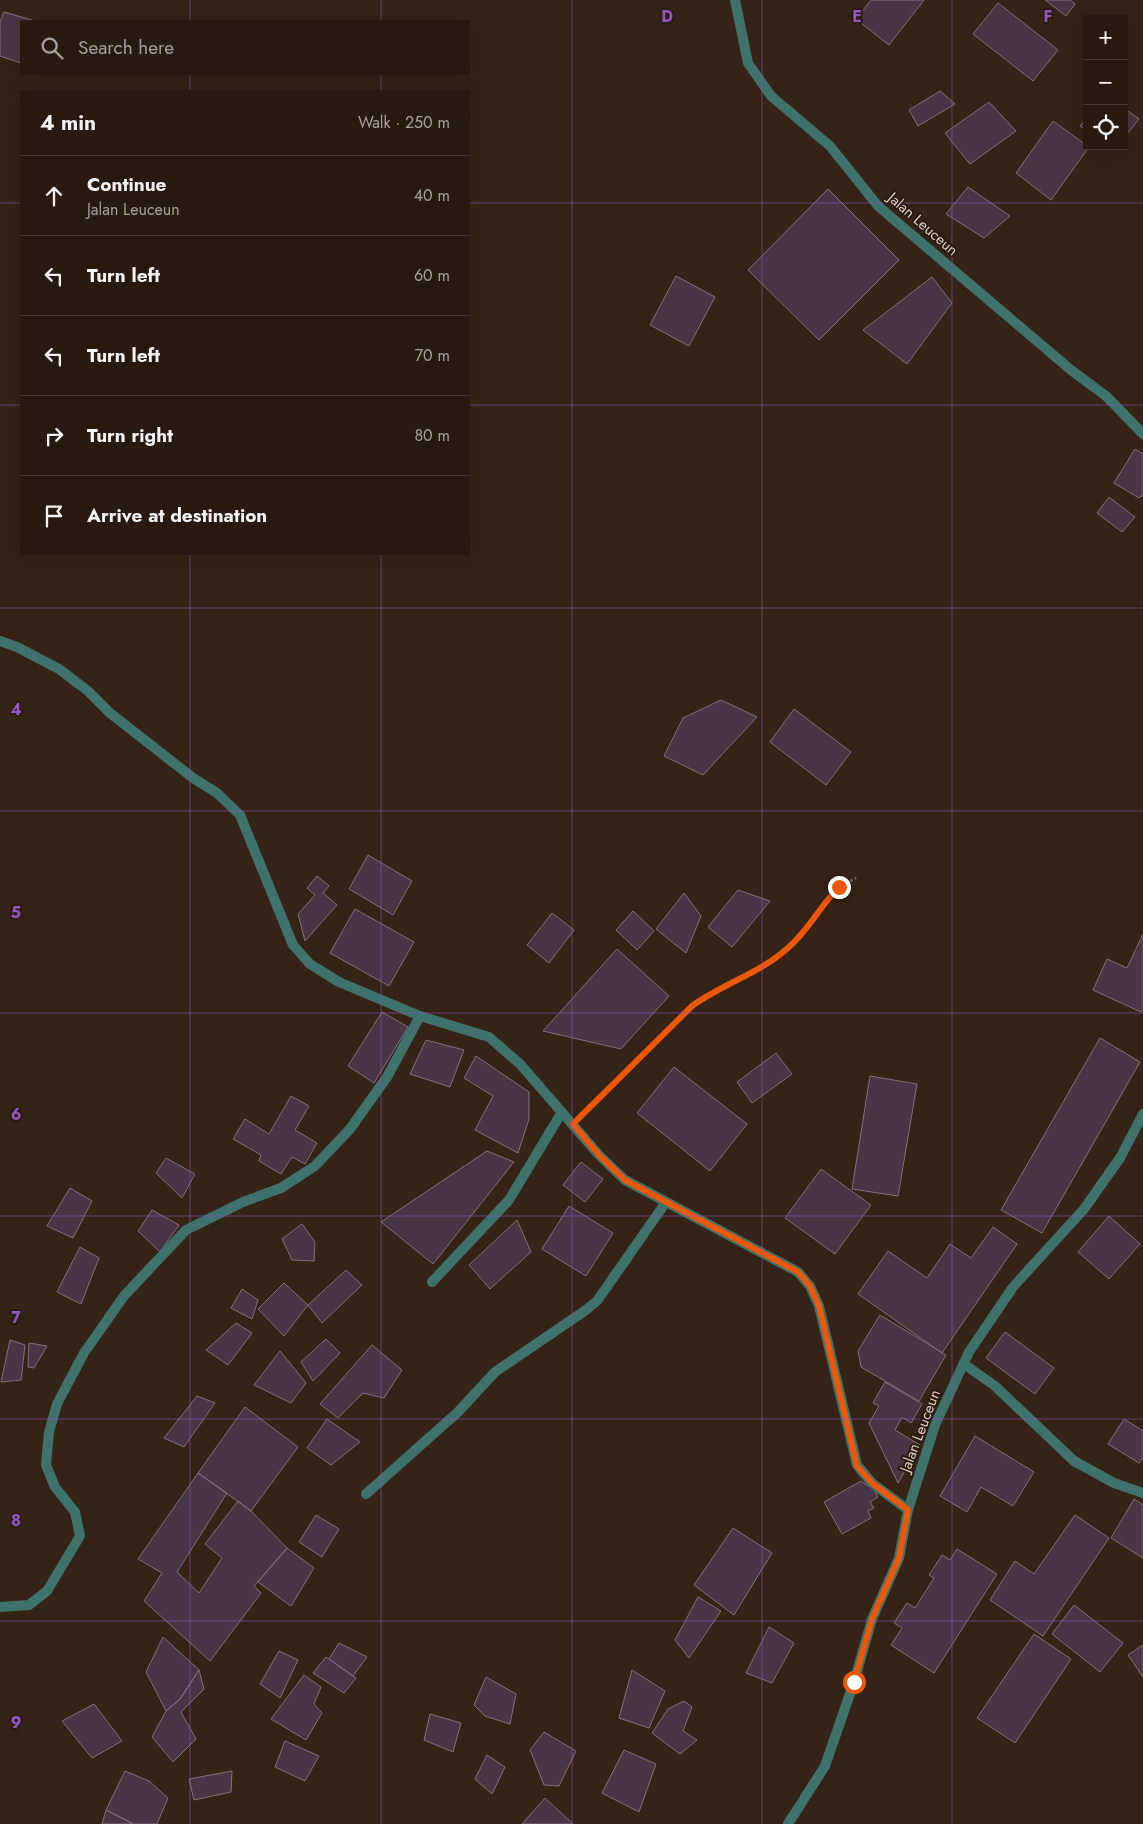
<!DOCTYPE html>
<meta charset="utf-8">
<style>
:root{--surface:#281a11;--page:#34271f;--text:#f1f3f6;--muted:#a5a19f;--line:#443831}
body{margin:0;font-family:Jost,sans-serif;background:var(--page);color:var(--text)}
.controls{position:absolute;right:15px;top:15px;display:grid;overflow:hidden;border-radius:0px;box-shadow:0 5px 20px #0002}
.controls button{width:45px;height:45px;display:grid;place-items:center;padding:0;border:0;border-bottom:1px solid var(--line);background:var(--surface);color:var(--text);font:25px sans-serif}
.stop{position:absolute;width:15px;height:15px;margin:-11px;border:4px solid #ea580c;border-radius:50%;background:#fff}
.stop.end{background:#ea580c;border-color:#fff;box-shadow:0 1px 5px #0008}
.list{margin:0;padding:0;list-style:none}
h2{display:flex;justify-content:space-between;align-items:center;height:65px;margin:0;padding:0 20px;font-size:21px}
h2 small{font-size:16px;font-weight:400;color:var(--muted)}
.list li{display:grid;grid-template-columns:32px 1fr auto;gap:15px;align-items:center;box-sizing:border-box;height:80px;padding:0 20px;border-top:1px solid var(--line)}
.list b{display:block;font-size:19px;white-space:nowrap}
.list p{margin:0;font-size:16px;white-space:nowrap;color:var(--muted)}
.list em{font-size:16px;font-style:normal;color:var(--muted)}
.icon{flex:none;width:28px;height:28px;fill:none;stroke:currentColor;stroke-width:2;stroke-linecap:round;stroke-linejoin:round}
.map{position:relative;flex:none;width:1143px;height:1824px;overflow:hidden}
.search{position:absolute;background:var(--surface);box-shadow:0 5px 20px #0002;left:20px;top:20px;width:450px;height:55px;display:flex;align-items:center;gap:12px;box-sizing:border-box;padding:0 18px;border-radius:0px;color:var(--muted);font-size:19px}
.panel{position:absolute;background:var(--surface);box-shadow:0 5px 20px #0002;left:20px;top:90px;width:450px;height:465px;border-radius:0px}
.map>svg:first-child{display:block}
</style>
<div class="map">
<svg width="1143" height="1824" viewBox="0 0 1143 1824">
<rect width="100%" height="100%" fill="#362317"/>
<path fill="#493644" stroke="#836e7d" d="M871,0h53l-35,45 -33,-26z
M1045,0h25l5,4 -9,12z
M998,3l60,47 -25,31 -60,-47z
M4,12l31,9h-14v42l-21,-7v-34z
M940,91l15,13 -37,22 -9,-16z
M989,102l27,29 -46,33 -25,-31z
M1124,108l15,11 -15,19z
M1087,118v13l-7,-5z
M1053,121l36,26 -38,53 -35,-27z
M968,187l42,29 -26,22 -38,-24z
M828,189l71,71 -80,80 -71,-70z
M676,276l39,21 -26,49 -39,-21z
M932,277l20,26 -45,61 -44,-34z
M1135,449l8,5v41l-4,3 -25,-15z
M1109,497l26,20 -13,15 -25,-19z
M721,700l36,17 -54,58 -39,-19 19,-38z
M794,709l57,43 -25,33 -56,-43z
M368,855l44,26 -19,34 -44,-26z
M317,876l12,10 -6,7 14,12 -32,36 -7,-27 17,-19 -8,-7z
M738,890l32,11 -38,46 -24,-20z
M684,893l17,23 -15,37 -30,-24z
M355,909l59,33 -25,44 -59,-33z
M633,911l21,20 -17,19 -21,-20z
M552,913l22,17 -25,33 -22,-18z
M1143,934v74l-2,4 -48,-22 14,-31 20,9z
M617,949l52,47 -48,53 -78,-18z
M382,1012l26,15 -34,56 -26,-17z
M1100,1038l40,24 -98,171 -41,-23z
M426,1040l38,10 -14,37 -40,-13z
M776,1053l16,21 -40,29 -15,-21z
M476,1056l53,36v27l-11,34 -43,-23 18,-34 -29,-18z
M674,1067l73,57 -37,47 -73,-58z
M870,1076l47,8 -19,112 -46,-7z
M291,1096l18,10 -14,24 22,13 -12,21 -13,-7 -11,17 -22,-13 2,-6 -28,-16 12,-20 24,15z
M487,1151l27,11 -81,102 -52,-42z
M166,1158l29,16 -13,24 -26,-25z
M581,1162l22,17 -18,23 -22,-17z
M821,1169l50,36 -36,49 -50,-36z
M70,1188l22,13 -19,37 -26,-12z
M569,1206l44,27 -27,43 -44,-27z
M152,1210l27,15 -19,27 -22,-21z
M1109,1216l31,28 -31,35 -31,-27z
M517,1220l14,32 -41,37 -21,-24z
M302,1224l13,18 -1,19 -22,-1 -10,-21z
M993,1227l24,17 -75,109 -84,-59 30,-43 39,27 23,-34 21,14z
M80,1247l19,11 -18,46 -24,-12z
M346,1270l16,15 -40,38 -14,-18z
M284,1283l24,22 -24,31 -26,-27z
M242,1289l16,11 -6,19 -21,-11z
M880,1315l66,40 -27,46 -58,-34 -3,-16z
M236,1323l16,10 -24,32 -22,-15z
M1005,1332l49,36 -19,26 -49,-36z
M326,1339l14,14 -27,28 -12,-19z
M10,1340l15,5 -4,35 -20,2z
M29,1343l18,3 -13,22 -6,-1z
M372,1345l30,25 -18,28 -21,-5 -25,25 -18,-14z
M280,1351l26,32 -15,20 -37,-18z
M885,1382l37,22 -11,19 -9,-6 -7,13 25,15 -22,38 -29,-60 10,-17 -6,-3z
M197,1396l18,7 -31,44 -20,-9z
M245,1407l53,40 -47,64 -53,-38z
M327,1419l33,23 -29,23 -24,-17z
M1124,1419l19,12v26l-4,6 -31,-19z
M975,1436l59,36 -21,34 -32,-19 -14,25 -27,-16z
M198,1473l29,20 -50,79 22,21 23,-35 -17,-14 33,-43 13,10 36,37 -33,38 7,7 -51,68 -66,-60 18,-28 -24,-14z
M861,1481l7,5h4l6,11 -8,5 4,6 -6,3 3,7 -29,16 -18,-32z
M1134,1499l9,6v53l-32,-20z
M316,1515l23,14 -17,28 -23,-15z
M1075,1515l34,23 -66,98 -53,-36 25,-39 19,13z
M733,1528l39,25 -38,62 -40,-30z
M287,1548l27,20 -23,38 -33,-24z
M957,1549l40,25 -63,99 -43,-28 11,-17 -8,-5 13,-20 8,5 19,-30 -5,-3 13,-20 8,5z
M698,1597l23,14 -32,47 -14,-18z
M1074,1605l49,38 -23,29 -48,-38z
M769,1627l25,16 -22,40 -26,-10z
M1034,1634l37,25 -56,84 -38,-25z
M163,1637l36,33 -19,29 -14,12 -20,-39z
M339,1643l28,14 -14,19 -24,-17z
M1143,1645v32l-15,-22z
M279,1651l19,9 -18,38 -20,-14z
M326,1657l30,21 -12,15 -31,-20z
M199,1670l5,19 -23,23 15,27 -23,23 -21,-25 14,-26 14,-12z
M632,1670l33,21 -16,37 -30,-10z
M304,1675l17,12 -7,17 8,9 -16,27 -35,-21z
M486,1677l30,17 -6,30 -25,-8 -11,-11z
M684,1701l8,6 -9,24 14,9 -17,14 -28,-21 16,-24z
M94,1704l28,37 -30,17 -30,-37z
M430,1714l31,9 -8,29 -29,-12z
M544,1732l32,19 -17,35 -15,-1 -14,-35z
M285,1741l34,15 -14,25 -30,-14z
M624,1750l32,14 -17,48 -37,-19z
M487,1755l18,12 -13,27 -17,-15z
M125,1771l24,10 19,17 -11,26h-24l-27,-14z
M232,1771l-1,21 -37,8 -5,-21z
M545,1798l28,26h-51z
M106,1810l20,10 7,4h-31z"/>
<g fill="none" stroke-linecap="round" stroke-linejoin="round">
<path stroke="#746359" stroke-width="3" stroke-dasharray="2.5 2.5" stroke-linecap="butt" d="M585,1111l107,-105c30,-22 71,-34 98,-59 19,-17 29,-45 49,-60 5,-3 12,-6 17,-9"/>
<path stroke="#3f726a" stroke-width="10" d="M735,0l13,63 23,33 59,50 48,60 193,164 35,26 37,38
M0,641l17,6 42,22 29,22 22,22 83,65 24,15 23,22 53,130 17,19 29,18 81,34 69,21 31,27 79,91 26,25 173,92 12,14 9,20 38,159 15,18 36,27
M432,1282l77,-82 53,-88
M964,1364l31,22 79,75 40,22 29,10
M366,1494l92,-82 37,-40 91,-62 11,-9 69,-99
M0,1607l29,-2 18,-14 33,-55 -5,-24 -20,-25 -9,-22 3,-33 8,-28 27,-51 40,-57 62,-66 57,-28 38,-14 34,-22 35,-37 37,-52 33,-61
M788,1824l37,-58 29,-84 18,-63 27,-61 9,-48 27,-85 34,-73 44,-65 71,-78 36,-51 23,-44"/>
</g>
<g fill="none" stroke-linecap="round" stroke-linejoin="round">
<path stroke="#ea580c" stroke-width="6" d="M839,887c-18,18 -30,42 -49,59 -27,26 -68,38 -98,60l-119,118 26,31 26,25 173,92 12,14 9,20 38,160 15,17 36,27 -9,48 -27,61 -18,63"/>
</g>
<path fill="none" stroke="#9355c1" stroke-width="1" stroke-opacity="0.55" d="M190,0v21M381,0v21M572,0v1824M762,0v1824M952,0v1824M190,74v17M381,74v17M0,203h21M469,203h674M0,405h21M469,405h674M190,554v1270M381,554v1270M0,608h1143M0,811h1143M0,1013h1143M0,1216h1143M0,1419h1143M0,1621h1143"/>
<g text-anchor="middle" dominant-baseline="central" stroke-width="4" stroke-linejoin="round" paint-order="stroke">
<g font-size="15" fill="#dccfc7" stroke="#2c1a0e">
<text transform="translate(923 224) rotate(41)">Jalan Leuceun</text>
<text transform="translate(920 1431) rotate(-69)">Jalan Leuceun</text>
</g>
</g>
<g font-size="16" text-anchor="middle" font-weight="bold" fill="#9355c1" stroke="#2c1a0e" stroke-width="4" stroke-linejoin="round" paint-order="stroke">
<text x="667" y="22">D</text>
<text x="857" y="22">E</text>
<text x="1048" y="22">F</text>
<text x="16" y="715">4</text>
<text x="16" y="918">5</text>
<text x="16" y="1120">6</text>
<text x="16" y="1323">7</text>
<text x="16" y="1526">8</text>
<text x="16" y="1728">9</text>
</g>
</svg>
<div class="controls">
<button>+</button>
<button>−</button>
<button><svg class="icon" aria-label="locate" viewBox="0 0 24 24"><circle cx="12" cy="12" r="6"/><path d="M12 2v4M12 18v4M2 12h4M18 12h4"/></svg></button>
</div>
<div class="stop" style="left:854px;top:1682px"></div>
<div class="stop end" style="left:839px;top:887px"></div>
<div class="search"><svg class="icon" aria-label="search" viewBox="0 0 24 24"><circle cx="10" cy="10" r="6"/><path d="M15 15l6 6"/></svg>Search here</div>
<section class="panel">
<h2>4 min<small>Walk · 250 m</small></h2>
<ul class="list">
<li><svg class="icon" aria-label="ahead" viewBox="0 0 24 24"><path d="M12 20V5M6 11l6-6 6 6"/></svg><div><b>Continue</b><p>Jalan Leuceun</p></div><em>40 m</em></li>
<li><svg class="icon" aria-label="left" viewBox="0 0 24 24"><path d="M17 20v-9H6M10 6l-5 5 5 5"/></svg><div><b>Turn left</b></div><em>60 m</em></li>
<li><svg class="icon" aria-label="left" viewBox="0 0 24 24"><path d="M17 20v-9H6M10 6l-5 5 5 5"/></svg><div><b>Turn left</b></div><em>70 m</em></li>
<li><svg class="icon" aria-label="right" viewBox="0 0 24 24"><path d="M7 20v-9h11M14 6l5 5-5 5"/></svg><div><b>Turn right</b></div><em>80 m</em></li>
<li><svg class="icon" aria-label="arrive" viewBox="0 0 24 24"><path d="M6 21V4h12l-3 4 3 4H6"/></svg><div><b>Arrive at destination</b></div></li>
</ul>
</section>
</div>
